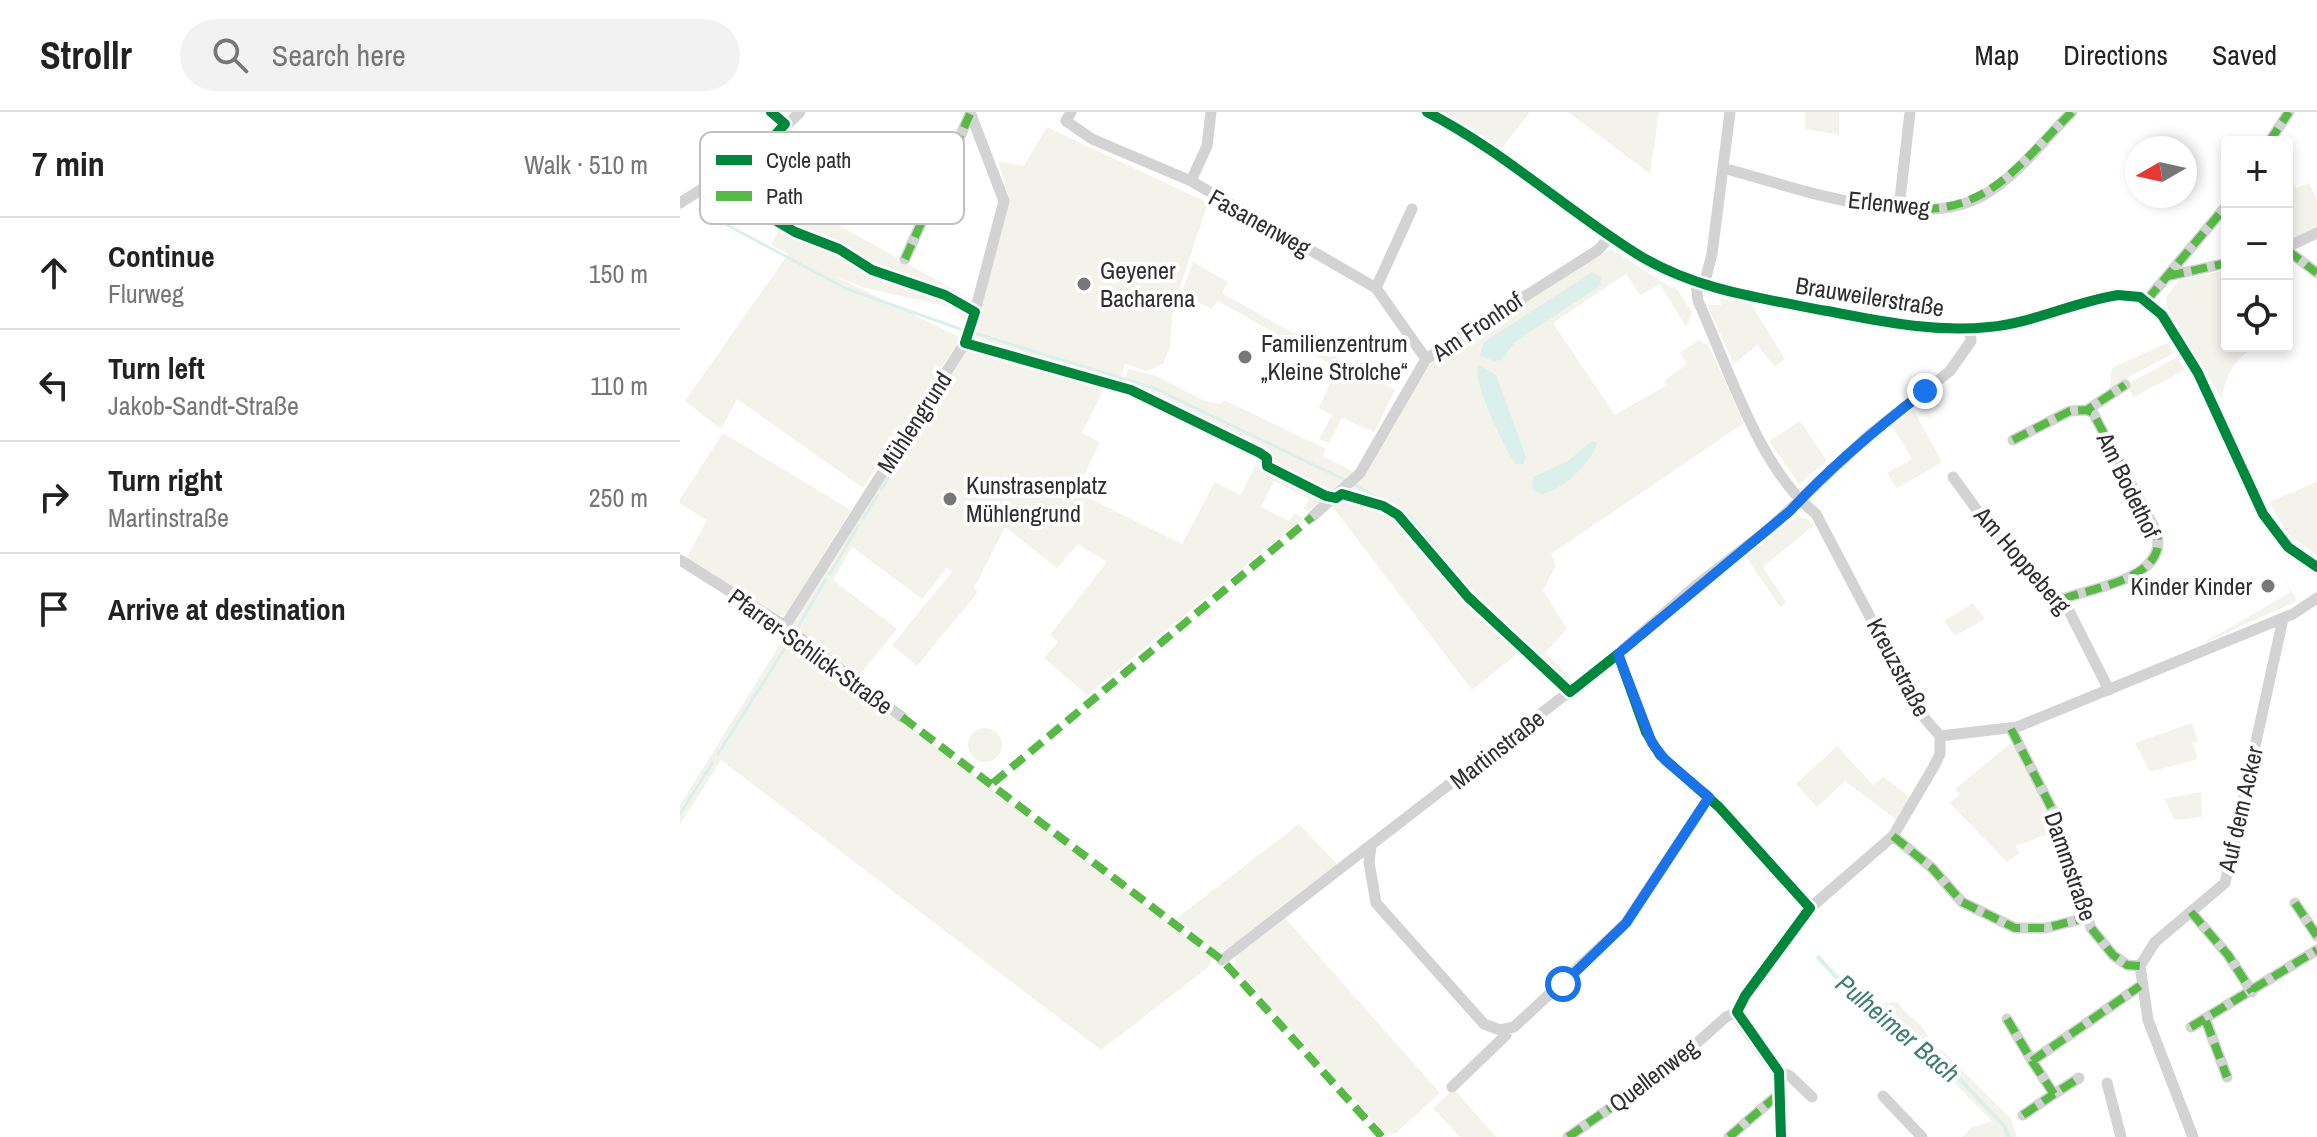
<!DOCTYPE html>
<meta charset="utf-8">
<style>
:root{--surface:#fff;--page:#f2f2f2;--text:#222;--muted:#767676;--line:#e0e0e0}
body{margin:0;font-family:"Archivo Narrow",sans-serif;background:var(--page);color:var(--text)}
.controls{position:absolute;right:24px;top:24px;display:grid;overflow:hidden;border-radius:8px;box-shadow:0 4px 12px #0003}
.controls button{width:72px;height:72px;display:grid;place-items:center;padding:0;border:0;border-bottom:2px solid var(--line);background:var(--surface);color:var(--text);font:40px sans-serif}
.compass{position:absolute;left:1445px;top:24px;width:72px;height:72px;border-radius:50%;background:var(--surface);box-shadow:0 4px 12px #0003;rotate:261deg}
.stop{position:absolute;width:24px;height:24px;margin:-18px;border:6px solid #1a73e8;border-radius:50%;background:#fff}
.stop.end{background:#1a73e8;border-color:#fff;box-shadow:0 2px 8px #0008}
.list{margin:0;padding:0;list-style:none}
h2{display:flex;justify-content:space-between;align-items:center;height:104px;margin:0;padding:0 32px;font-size:34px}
h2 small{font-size:26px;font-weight:400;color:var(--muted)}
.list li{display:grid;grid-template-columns:52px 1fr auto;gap:24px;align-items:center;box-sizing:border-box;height:112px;padding:0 32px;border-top:2px solid var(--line)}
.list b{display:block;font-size:30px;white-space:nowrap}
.list p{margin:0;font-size:26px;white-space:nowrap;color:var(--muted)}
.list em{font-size:26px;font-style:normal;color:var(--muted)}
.icon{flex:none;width:44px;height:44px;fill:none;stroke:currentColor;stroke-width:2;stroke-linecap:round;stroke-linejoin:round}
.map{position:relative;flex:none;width:1637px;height:1025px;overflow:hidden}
header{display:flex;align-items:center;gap:48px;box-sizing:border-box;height:112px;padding:0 40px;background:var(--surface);border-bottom:2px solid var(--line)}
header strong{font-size:38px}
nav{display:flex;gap:44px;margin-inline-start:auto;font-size:28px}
.search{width:560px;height:72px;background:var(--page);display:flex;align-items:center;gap:20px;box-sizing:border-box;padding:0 28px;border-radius:44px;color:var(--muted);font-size:30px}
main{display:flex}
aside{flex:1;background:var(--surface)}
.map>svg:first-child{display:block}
</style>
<header>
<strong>Strollr</strong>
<div class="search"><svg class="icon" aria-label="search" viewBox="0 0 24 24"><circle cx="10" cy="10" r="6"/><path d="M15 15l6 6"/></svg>Search here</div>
<nav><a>Map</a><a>Directions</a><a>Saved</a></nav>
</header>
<main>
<aside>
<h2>7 min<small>Walk · 510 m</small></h2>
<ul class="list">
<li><svg class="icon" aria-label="ahead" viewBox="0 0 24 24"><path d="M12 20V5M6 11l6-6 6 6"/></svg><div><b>Continue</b><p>Flurweg</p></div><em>150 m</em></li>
<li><svg class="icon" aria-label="left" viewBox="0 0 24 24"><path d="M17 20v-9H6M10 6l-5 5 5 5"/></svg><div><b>Turn left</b><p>Jakob-Sandt-Straße</p></div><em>110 m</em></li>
<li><svg class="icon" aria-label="right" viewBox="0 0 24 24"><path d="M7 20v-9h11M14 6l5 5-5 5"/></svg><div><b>Turn right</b><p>Martinstraße</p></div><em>250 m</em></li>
<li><svg class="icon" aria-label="arrive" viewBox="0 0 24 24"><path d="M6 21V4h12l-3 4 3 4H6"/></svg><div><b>Arrive at destination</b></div></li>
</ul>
</aside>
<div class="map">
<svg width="1637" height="1025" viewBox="0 0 1637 1025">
<rect width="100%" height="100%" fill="#fff"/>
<path fill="#f3f3ec" d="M760,0h90l-28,36z
M888,0h91l-9,62z
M1125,0h34v23l-34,-6z
M367,15l161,76 -35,105 -3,38 -7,18 -16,7 -22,-7 -6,18 4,1 5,-14 26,6 51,26 16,3 3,-4 102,49 -3,7 31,16 -20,21h-6l-222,-108 -24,48 18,9 -24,50 106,52 33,-62 26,13 15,-31 68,36 -16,11 -4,-2 5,-10 -35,-18 -13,26 28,14 5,-8 10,5 -217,177 -43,-37 14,-16 -8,-7 57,-73 -29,-18 -21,24 -52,-41 -31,61 4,4 -61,74 -25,-21 60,-73 -5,-4 -25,31 -70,-52 -19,33 64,49 -39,48 -67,-51 177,-280 2,2 4,-6 34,-147 -10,-34 26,5z
M1607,63l9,13 13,-5 8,17v28l-30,15z
M116,89l178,100 -7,24 -13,-17 -92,-21 -29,-12 128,63 -98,150 -126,-89 -16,30 -36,-28 103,-147 -17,-9z
M931,137l61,39 3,-2 17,26 -3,11 -4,3 -25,-42 -20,11 -14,-21 -73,49 62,92 52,-30 -2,-5 22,-16 -7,-11 19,-13 9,5 36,78 -193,131 5,11 -13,25 24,39 -22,24 26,25 -6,5 -92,-83 -75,-87 -49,-21c33,-35 46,-83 75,-121 32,-39 139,-93 187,-122z
M513,150l35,20 -6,11 173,97 -21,42 -32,-14 -13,25 -10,-4 13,-24 -13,-7 18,-40 -119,-67 -6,8 -31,-15z
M1547,158v76h30c-21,11 -32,29 -35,53l-54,-90 -2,-12 13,-17z
M1040,186l31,6 34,55 -10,8 -18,-22 -23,19 -27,-59h14z
M1487,231l7,10 -47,25 -2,7 -16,8 3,-25z
M1497,245l8,13 -51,27 -6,-9 3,-6z
M1233,297l29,53 -45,26 -10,-15 25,-14 -20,-33z
M1120,309l27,40 -28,23 -30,-43z
M43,321l128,77 -65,105h-11l-89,-56 21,-39 -27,-16v-5z
M1637,370v73l-29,-21 -19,-32z
M663,385l50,17 69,80 60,56 -50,40 -140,-184z
M1116,405l10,1 8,7 -51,42 23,35 -6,5 -34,-50z
M1596,450l21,39 -99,45 93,-54z
M1293,491l12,16 -30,17 -11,-15z
M107,521l424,322v10l-110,85 -380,-290 -41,65v-20z
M1512,611l6,18 -6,2 6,16 -48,13 -15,-29z
M288 633a17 17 0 1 1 34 0a17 17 0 1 1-34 0Z
M1331,631l32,55 13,33 -40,15 4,7 -13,9 -57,-59 10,-9 -5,-5z
M1157,634l36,39 10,-8 27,20 -13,23 -52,-39 -28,26 -21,-23z
M1521,680l1,25 -27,3 -11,-21z
M619,712l40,42 -109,84h-13l-41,-31z
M605,806l155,175 -44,40h-11l-150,-166 1,-11z
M1140,842l32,34 4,-3 23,18 19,-1c5,10 11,12 19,20 9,7 11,19 21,28l-87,-59z
M1262,938l69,69 6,18h-6l-4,-11 -70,-74z
M1253,942l70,74 3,9h-44l9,-9 21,-7 -64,-65z
M774,977l42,48h-36l-27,-29z"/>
<path fill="#dbf0eb" d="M912,160l9,5 -1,9 -85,56 -13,18 -9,1 -13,-6 4,-13z
M799,253l17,10 30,82 -3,7h-7l-6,-8c-8,-15 -40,-79 -31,-91z
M912,329l5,2c-4,19 -36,48 -55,51l-10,-5 1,-12 35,-16z
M1139,843l32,36 86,61 70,74 4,11h-5l-3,-9 -70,-74 -84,-60 -33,-36z"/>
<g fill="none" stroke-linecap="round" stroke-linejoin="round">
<path stroke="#dbf0eb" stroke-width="3" d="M32,105l135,72 119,42
M294,221l180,55 191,92
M672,371l57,33 64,78 95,88
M201,378l30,-49
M183,407l15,-24
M150,462l28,-48
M116,518l30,-51
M38,642l74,-117
M0,702l33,-52"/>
<path stroke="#d3d3d3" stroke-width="11" d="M91,0l14,12
M391,0l-5,9 26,18 99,42 185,107 50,71
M747,0c76,39 138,97 210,142 58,36 124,44 190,57 54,10 107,22 162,16 44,-4 85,-25 129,-32l22,2 22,18 36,58 65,141 25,33 29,20
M1589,30l20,-30
M1043,56c68,18 193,65 259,28 35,-19 61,-56 90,-84
M511,69l16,-35 4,-34
M0,91l81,-52 39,-39
M1219,96l11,-96
M1607,135l30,-14
M1607,138l30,23
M225,147l65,-145
M1488,164l59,-13
M1016,171l2,18c31,67 60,167 118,213l105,200 19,22
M1024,173l8,-31 18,-142
M696,176l36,-79
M1467,188l80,-95
M1333,328l57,-29 17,-1 38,-25
M1273,365l40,55 50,57 20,10 46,91
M632,405l48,-44 66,-114 172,-109 13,-14
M0,448l105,66 117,91
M1383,487c31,-12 108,-21 93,-68l-63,-118 -6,-3
M105,514l183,-288 36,-137 -34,-89
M938,542l28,78 14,23 59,52 91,101
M1331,617l43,84 37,115 22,27 14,10 13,1
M1260,624l77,-9 276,-113 24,-16
M1213,724l39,32 30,34 53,26h31l39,-10
M691,735l-2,15 7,41 108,121 16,6 14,-3 112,-104 83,-126
M1615,791l22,33
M1511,800l37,43 24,37
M542,848l396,-306 81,-71 71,-55 99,-93 81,-64 21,-30 -1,-12
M1327,907l25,42 108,-75
M1526,909l21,56
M1511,915l126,-77
M1352,949l22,33 25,-16
M1099,960l11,4 22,21
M1427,971l14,54
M772,975l54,-52 -1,-5
M1203,984l39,41
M1343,1003l31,-21
M888,1025l103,-71 55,-49 11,-5
M1049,1025l51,-44
M1101,1025l-1,-60 -40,-56 -2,-14 72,-99 83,-72 40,-68 7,-14v-18
M1513,1025l-45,-117 -8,-54 15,-24 70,-59 58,-264"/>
<path stroke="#58b947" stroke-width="8" stroke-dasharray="16 8" stroke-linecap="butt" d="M1589,30l20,-30
M1219,96c87,10 117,-41 173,-96
M1607,138l30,23
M225,147l65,-145
M1488,164l59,-13
M1467,188l80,-95
M1333,328l57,-29 17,-1 38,-25
M1383,487c31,-12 108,-21 93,-68l-63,-118 -6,-3
M222,605l320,243 160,177
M1331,617l43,84 37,115 22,27 14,10 13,1
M313,671l319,-266
M1213,724l39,32 30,34 53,26h31l39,-10
M1615,791l22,33
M1511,800l37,43 24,37
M883,872l63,-61 83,-126
M1327,907l25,42 108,-75
M1526,909l21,56
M1511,915l126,-77
M1352,949l22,33 25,-16
M1343,1003l31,-21
M888,1025l103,-71
M1049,1025l51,-44"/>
<defs>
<path id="cycleway" d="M91,0l14,12 -24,27 -49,32 83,49 44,17 33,21 73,25 30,17 -10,31 166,47 129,63 7,5v8l59,30 10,2 6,-4 41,12 15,9 70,82 102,95 48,-38 28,78 14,23 59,52 91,101 -65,88 -8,16 42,60 2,65
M747,0c76,39 138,97 210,142 58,36 124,44 190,57 54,10 107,22 162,16 44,-4 85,-25 129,-32l22,2 22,18 36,58 65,141 25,33 29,20"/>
</defs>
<use href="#cycleway" stroke="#fff" stroke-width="15"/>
<use href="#cycleway" stroke="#00873e" stroke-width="10"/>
</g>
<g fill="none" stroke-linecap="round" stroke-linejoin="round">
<path stroke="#1a73e8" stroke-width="10" d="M883,872l63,-61 83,-126 -43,-36 -14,-18 -34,-89 172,-143c41,-45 87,-83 135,-120"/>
</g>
<g fill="#777" stroke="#fff" stroke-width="3">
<circle cx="404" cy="172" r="8"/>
<circle cx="565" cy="245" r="8"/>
<circle cx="270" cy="387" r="8"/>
<circle cx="1588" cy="474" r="8"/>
</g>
<g text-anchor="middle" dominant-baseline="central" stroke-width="8" stroke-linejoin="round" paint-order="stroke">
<g font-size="24" fill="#2e2e2e" stroke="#fff">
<text transform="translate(1209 91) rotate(6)">Erlenweg</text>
<text transform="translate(580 110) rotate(29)">Fasanenweg</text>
<text transform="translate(1190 184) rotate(9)">Brauweilerstraße</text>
<text transform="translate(797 214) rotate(-34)">Am Fronhof</text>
<text transform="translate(234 310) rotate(-57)">Mühlengrund</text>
<text transform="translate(1449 373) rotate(64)">Am Bodethof</text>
<text transform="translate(1343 448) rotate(49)">Am Hoppeberg</text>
<text transform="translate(131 539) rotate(36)">Pfarrer-Schlick-Straße</text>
<text transform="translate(1219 555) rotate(62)">Kreuzstraße</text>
<text transform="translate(817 637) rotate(-38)">Martinstraße</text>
<text transform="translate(1560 697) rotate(-77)">Auf dem Acker</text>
<text transform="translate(1391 754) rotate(71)">Dammstraße</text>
<text transform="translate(973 963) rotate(-37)">Quellenweg</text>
</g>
<g font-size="24" fill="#2e2e2e" stroke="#fff" text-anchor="start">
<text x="420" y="158">Geyener<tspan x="420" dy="28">Bacharena</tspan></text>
<text x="581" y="231">Familienzentrum<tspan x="581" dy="28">„Kleine Strolche“</tspan></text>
<text x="286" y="373">Kunstrasenplatz<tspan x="286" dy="28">Mühlengrund</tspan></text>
<text x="1572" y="474" text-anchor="end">Kinder Kinder</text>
</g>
<g font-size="26" font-style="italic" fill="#3e7e71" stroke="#fff">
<text transform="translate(1218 916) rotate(40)">Pulheimer Bach</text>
</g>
</g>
<rect x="20" y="20" width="264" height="92" rx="12" fill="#fff" stroke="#c0c0c0" stroke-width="2"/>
<rect x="36" y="43" width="36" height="10" fill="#00873e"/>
<rect x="36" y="79" width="36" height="10" fill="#58b947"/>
<g font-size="22" fill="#2e2e2e">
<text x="86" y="56">Cycle path</text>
<text x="86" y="92">Path</text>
</g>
</svg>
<div class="controls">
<button>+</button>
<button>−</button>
<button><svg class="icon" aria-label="locate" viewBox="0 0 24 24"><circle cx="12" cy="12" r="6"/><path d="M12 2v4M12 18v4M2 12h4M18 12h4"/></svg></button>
</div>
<svg class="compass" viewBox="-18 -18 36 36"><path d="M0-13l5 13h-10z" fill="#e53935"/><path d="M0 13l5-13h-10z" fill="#767676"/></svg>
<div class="stop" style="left:883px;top:872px"></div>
<div class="stop end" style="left:1245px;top:279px"></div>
</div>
</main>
